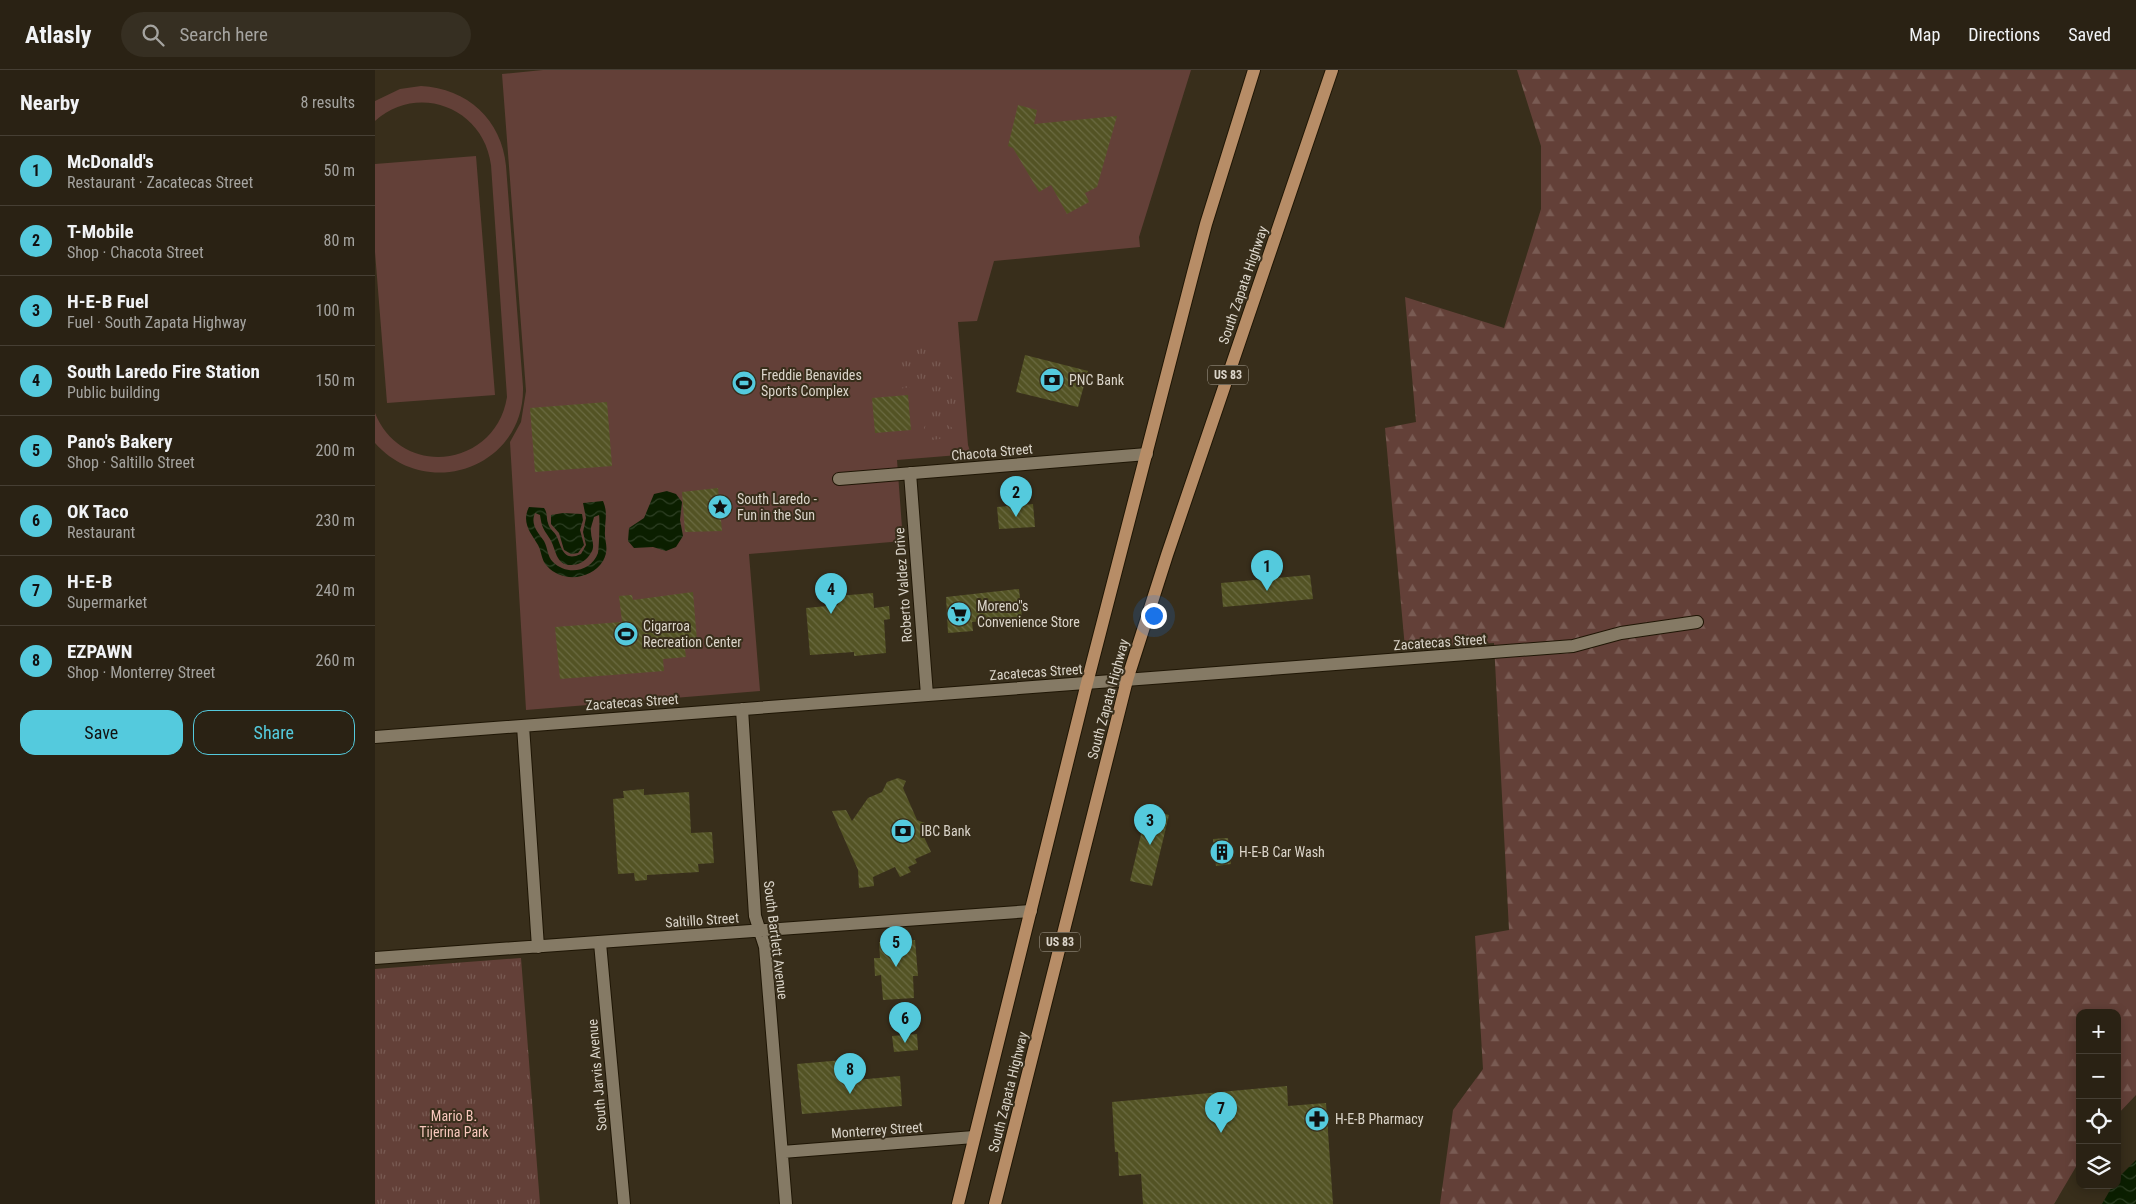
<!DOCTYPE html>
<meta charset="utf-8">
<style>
:root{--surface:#2a2214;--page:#362f22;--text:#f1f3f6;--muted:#a5a4a0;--line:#463f34;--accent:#54cadd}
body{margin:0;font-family:"Roboto Condensed",sans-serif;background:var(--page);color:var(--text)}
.controls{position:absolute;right:15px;bottom:15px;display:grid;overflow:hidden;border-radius:10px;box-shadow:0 2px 12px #0003}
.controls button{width:45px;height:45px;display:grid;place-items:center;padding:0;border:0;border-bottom:1px solid var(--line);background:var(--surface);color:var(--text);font:25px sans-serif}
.you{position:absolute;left:778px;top:545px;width:18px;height:18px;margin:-12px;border:4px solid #fff;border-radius:50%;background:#1a73e8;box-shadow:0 0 0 8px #1a73e833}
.badge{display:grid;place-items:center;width:32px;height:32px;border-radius:50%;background:var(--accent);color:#111;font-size:16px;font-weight:700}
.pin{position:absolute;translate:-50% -41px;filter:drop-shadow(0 1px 2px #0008)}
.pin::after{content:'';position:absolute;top:26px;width:18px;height:15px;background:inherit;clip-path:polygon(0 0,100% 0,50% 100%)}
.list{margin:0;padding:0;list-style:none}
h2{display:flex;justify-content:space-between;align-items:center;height:65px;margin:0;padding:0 20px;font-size:21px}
h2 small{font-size:16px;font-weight:400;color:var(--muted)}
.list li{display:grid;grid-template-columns:32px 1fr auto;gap:15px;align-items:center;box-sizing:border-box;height:70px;padding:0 20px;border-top:1px solid var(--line)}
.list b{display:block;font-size:19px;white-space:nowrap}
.list p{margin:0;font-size:16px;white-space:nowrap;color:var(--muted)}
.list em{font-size:16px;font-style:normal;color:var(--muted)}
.actions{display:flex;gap:10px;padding:15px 20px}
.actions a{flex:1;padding:11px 0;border:1px solid var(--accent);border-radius:15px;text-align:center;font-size:18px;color:var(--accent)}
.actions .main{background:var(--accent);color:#111}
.icon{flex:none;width:28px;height:28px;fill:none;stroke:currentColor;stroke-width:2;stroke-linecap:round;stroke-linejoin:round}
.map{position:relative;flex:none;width:1761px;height:1134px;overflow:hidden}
header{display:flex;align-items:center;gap:30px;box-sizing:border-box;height:70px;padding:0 25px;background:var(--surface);border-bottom:1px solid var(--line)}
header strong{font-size:24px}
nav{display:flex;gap:28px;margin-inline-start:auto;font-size:18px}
.search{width:350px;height:45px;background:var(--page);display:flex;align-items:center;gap:12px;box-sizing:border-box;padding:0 18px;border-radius:28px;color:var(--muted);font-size:19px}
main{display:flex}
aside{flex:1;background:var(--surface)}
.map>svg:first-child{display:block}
</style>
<header>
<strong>Atlasly</strong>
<div class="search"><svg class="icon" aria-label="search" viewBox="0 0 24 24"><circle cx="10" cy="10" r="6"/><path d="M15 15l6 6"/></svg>Search here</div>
<nav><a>Map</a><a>Directions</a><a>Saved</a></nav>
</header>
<main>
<aside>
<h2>Nearby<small>8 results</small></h2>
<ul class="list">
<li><span class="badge">1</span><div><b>McDonald's</b><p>Restaurant · Zacatecas Street</p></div><em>50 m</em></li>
<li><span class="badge">2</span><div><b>T-Mobile</b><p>Shop · Chacota Street</p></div><em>80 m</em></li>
<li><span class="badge">3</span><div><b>H-E-B Fuel</b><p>Fuel · South Zapata Highway</p></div><em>100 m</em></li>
<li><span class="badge">4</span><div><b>South Laredo Fire Station</b><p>Public building</p></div><em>150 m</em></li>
<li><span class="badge">5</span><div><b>Pano's Bakery</b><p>Shop · Saltillo Street</p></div><em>200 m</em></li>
<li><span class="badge">6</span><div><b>OK Taco</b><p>Restaurant</p></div><em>230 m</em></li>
<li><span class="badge">7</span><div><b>H-E-B</b><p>Supermarket</p></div><em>240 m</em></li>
<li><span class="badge">8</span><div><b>EZPAWN</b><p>Shop · Monterrey Street</p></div><em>260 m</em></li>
</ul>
<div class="actions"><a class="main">Save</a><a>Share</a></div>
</aside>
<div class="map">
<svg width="1761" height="1134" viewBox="0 0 1761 1134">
<defs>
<pattern id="forest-firs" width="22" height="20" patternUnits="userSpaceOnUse" patternTransform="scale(1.25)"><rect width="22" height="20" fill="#634038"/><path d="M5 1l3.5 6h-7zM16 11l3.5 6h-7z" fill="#795b53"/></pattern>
<pattern id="park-tufts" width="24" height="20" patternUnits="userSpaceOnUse" patternTransform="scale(1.25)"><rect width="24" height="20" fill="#634038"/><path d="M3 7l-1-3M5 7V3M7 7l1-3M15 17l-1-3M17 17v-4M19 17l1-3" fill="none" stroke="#795b53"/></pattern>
<pattern id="water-waves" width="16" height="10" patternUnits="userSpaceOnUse" patternTransform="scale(1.25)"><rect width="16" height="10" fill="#0b1f00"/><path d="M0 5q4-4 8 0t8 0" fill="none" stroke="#2e3f24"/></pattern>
<pattern id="building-back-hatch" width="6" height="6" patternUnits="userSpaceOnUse" patternTransform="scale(1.25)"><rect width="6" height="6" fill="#535324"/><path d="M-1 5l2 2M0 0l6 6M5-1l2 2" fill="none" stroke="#6b6b42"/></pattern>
</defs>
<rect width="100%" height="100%" fill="#382e1b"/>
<path fill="#634038" d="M168,0h648l-52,167 1,10 -146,14 -17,60 -19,1 10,123 3,9 -74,6 6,81 -154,13 11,137 -234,19 -16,-268 11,-20 5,-31 -24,-317z
M46,16c46,2 81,34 85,80l17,221c2,80 -96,115 -148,56v-30c27,67 121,54 132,-16l-16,-232c-7,-57 -73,-83 -116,-44v-20l25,-12z
M101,86l19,239 -108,8 -12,-151v-88z"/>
<path fill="url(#forest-firs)" d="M1142,0h619v1025l-19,20v-102h-37v147l-26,44h-614l13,-94 30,-41 -8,-133 34,-6 -15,-287 -89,5 -20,-220 31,-6 -11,-125 99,31 37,-119v-63z"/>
<path fill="url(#park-tufts)" d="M548,275l9,5 1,6 15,-1 2,21 7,6 2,20 -3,3 -11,2 2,18 6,3c-3,10 -12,11 -21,12l-8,-8v-5l4,-3 -2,-31 -9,-7 -19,3c-1,-22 2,-37 25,-44z
M146,888l19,246h-165v-235z"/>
<path fill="url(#water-waves)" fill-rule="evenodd" d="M292,421l9,3 6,8 -2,18 3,16 -7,11 -10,4 -13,-4 -19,1 -6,-7 1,-13 15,-10 10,-24z
M228,431c5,12 2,18 2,30 -1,11 5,17 -2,30 -12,19 -41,22 -56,5 -6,-6 -5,-14 -9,-21 -7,-12 -17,-22 -9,-38l15,1c4,6 2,9 4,15 1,6 7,9 9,14 5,12 7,25 24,17l5,-9 -3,-13 3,-14 -3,-15zM160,443l5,2c2,13 3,13 10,24 7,11 5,31 28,25 6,-2 11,-7 14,-13 3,-7 -1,-12 -1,-19 -1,-4 2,-10 3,-15l5,-2c1,3 0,35 -1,38 -7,19 -31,23 -45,9 -6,-6 -5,-14 -9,-21 -6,-9 -14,-16 -9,-28z
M188,443l19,1 1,6 -3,10 4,15 -6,8 -7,1 -7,-4 -5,-17 -8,-9v-9z
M1761,1090v44h-34l11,-19h4v-6z"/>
<path fill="url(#building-back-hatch)" d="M643,35l19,5 -3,14 83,-8 -20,71 -12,6 4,9 -22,12 -16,-29 -12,7 -26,-44 -5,-2z
M650,285l63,16 -10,36 -62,-15z
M533,325l3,35 -36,3 -3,-35z
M232,332l5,64 -77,6 -5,-64z
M343,418l4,43 -37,1 -3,-40z
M658,434l2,23 -36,2 -2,-22z
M935,505l3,24 -90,8 -2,-24z
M644,519l3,29 -50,4 1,9 -25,2 -2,-36z
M318,522l4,49 -13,1 2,15 -23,2 1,12 -104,8 -5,-52 67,-5 -3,-26 13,-1 1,5z
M498,523l1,15 15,-2 1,13 -6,1 2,33 -32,3v-4l-44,3 -4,-47 32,-3v-9z
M523,708l8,3 -3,7 14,32 13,5 -6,12 7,15 -16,7 2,4 -9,4 3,5 -11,5 -5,-10 -22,10 1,9 -15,2 -1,-18 -26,-59 14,-1 6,11 16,-23 14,-6 5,-10z
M269,719v6l45,-3 2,41 21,-1 2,31 -16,1 1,8 -52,3v5l-12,1 -1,-8 -16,1 -5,-75 11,-1 -1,-7z
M772,739l22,6 -17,71 -22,-5z
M853,768l3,26 -15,2 -3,-27z
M540,870l3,36h-5l1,22 -31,2 -2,-25 -6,1 -1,-18h6l-1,-16z
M542,964l1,16 -24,2 -2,-16z
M468,990l2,21 55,-5 2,30 -100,8 -5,-50z
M912,1016l1,20 38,-3 7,101h-190l-2,-30 -22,2 -1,-24h-3l-3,-50z"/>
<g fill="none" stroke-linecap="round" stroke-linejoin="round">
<defs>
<path id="minor" d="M535,403l17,222
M464,409l308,-25
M367,639l13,207 10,31 21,257
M148,656l15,221
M0,667l1198,-91 48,-13 76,-11
M225,873l24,261
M0,888l656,-47
M407,1082l192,-15"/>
<path id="major" d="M583,1134l129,-521 106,-410 13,-49 48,-154
M620,1134l132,-524 40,-125 165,-485"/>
</defs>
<use href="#minor" stroke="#1f1605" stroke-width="14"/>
<use href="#major" stroke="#1f1605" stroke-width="14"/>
<use href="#minor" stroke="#857a65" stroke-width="12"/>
<use href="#major" stroke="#b78d67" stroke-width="12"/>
</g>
<defs>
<symbol id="bank-disc" viewBox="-11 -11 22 22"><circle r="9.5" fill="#54cadd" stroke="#382e1b"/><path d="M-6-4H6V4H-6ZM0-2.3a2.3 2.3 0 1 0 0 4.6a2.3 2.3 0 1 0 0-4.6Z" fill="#111"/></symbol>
<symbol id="stadium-disc" viewBox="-11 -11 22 22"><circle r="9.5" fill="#54cadd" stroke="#382e1b"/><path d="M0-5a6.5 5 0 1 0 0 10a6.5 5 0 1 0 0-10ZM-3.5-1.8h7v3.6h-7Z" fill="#111"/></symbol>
<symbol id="sight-disc" viewBox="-11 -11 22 22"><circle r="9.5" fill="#54cadd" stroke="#382e1b"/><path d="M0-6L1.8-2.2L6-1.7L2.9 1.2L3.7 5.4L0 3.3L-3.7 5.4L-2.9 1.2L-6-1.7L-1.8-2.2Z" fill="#111"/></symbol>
<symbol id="supermarket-disc" viewBox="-11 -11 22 22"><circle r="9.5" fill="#54cadd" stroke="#382e1b"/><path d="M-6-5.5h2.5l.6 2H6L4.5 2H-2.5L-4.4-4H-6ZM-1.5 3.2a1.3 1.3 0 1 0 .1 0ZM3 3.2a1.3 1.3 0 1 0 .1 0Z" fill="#111"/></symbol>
<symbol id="building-disc" viewBox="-11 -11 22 22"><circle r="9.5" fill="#54cadd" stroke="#382e1b"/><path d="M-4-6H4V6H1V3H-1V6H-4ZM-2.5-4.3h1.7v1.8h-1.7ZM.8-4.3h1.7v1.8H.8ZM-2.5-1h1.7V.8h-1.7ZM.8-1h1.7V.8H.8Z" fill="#111"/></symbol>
<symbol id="pharmacy-disc" viewBox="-11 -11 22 22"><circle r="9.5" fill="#54cadd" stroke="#382e1b"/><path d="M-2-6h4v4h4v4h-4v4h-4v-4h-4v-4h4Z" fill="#111"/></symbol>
</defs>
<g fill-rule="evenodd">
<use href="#bank-disc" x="663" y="296" width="28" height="28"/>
<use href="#stadium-disc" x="355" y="299" width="28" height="28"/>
<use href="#sight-disc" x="331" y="423" width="28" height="28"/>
<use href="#supermarket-disc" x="570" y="530" width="28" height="28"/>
<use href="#stadium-disc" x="237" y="550" width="28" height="28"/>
<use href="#bank-disc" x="514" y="747" width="28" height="28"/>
<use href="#building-disc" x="833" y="768" width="28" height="28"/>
<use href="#pharmacy-disc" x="928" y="1035" width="28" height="28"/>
</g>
<g text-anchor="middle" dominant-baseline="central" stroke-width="4" stroke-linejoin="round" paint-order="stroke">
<g fill="#382e1b" stroke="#aaa396" stroke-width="1">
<rect x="833" y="295.5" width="40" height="19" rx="4"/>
<rect x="665" y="862.5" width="40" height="19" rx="4"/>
</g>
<g font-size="12" font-weight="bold" fill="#dbd5ca">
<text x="853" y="305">US 83</text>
<text x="685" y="872">US 83</text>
</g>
<g font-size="14" fill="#dbd5ca" stroke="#382e1b">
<text transform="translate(868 215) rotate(-71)">South Zapata Highway</text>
<text transform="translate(617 382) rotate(-5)">Chacota Street</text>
<text transform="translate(528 515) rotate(-94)">Roberto Valdez Drive</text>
<text transform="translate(1065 572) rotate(-4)">Zacatecas Street</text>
<text transform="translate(661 602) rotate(-4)">Zacatecas Street</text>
<text transform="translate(733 629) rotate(-75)">South Zapata Highway</text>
<text transform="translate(257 632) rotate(-4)">Zacatecas Street</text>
<text transform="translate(327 850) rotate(-4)">Saltillo Street</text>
<text transform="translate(401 870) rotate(83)">South Bartlett Avenue</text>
<text transform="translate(222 1005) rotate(-95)">South Jarvis Avenue</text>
<text transform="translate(633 1022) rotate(-76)">South Zapata Highway</text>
<text transform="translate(502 1060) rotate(-4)">Monterrey Street</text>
</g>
<g font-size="14" fill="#dbd5ca" stroke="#382e1b" text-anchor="start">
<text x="386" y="305">Freddie Benavides<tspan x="386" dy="16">Sports Complex</tspan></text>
<text x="694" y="310">PNC Bank</text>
<text x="362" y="429">South Laredo -<tspan x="362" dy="16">Fun in the Sun</tspan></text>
<text x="602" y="536">Moreno"s<tspan x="602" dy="16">Convenience Store</tspan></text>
<text x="268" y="556">Cigarroa<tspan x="268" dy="16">Recreation Center</tspan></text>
<text x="546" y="761">IBC Bank</text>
<text x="864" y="782">H-E-B Car Wash</text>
<text x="960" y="1049">H-E-B Pharmacy</text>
</g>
<g font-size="14" fill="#f9c8bd" stroke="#382e1b">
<text x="79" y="1046">Mario B.<tspan x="79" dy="16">Tijerina Park</tspan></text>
</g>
</g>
</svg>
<div class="controls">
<button>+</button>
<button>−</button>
<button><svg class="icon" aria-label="locate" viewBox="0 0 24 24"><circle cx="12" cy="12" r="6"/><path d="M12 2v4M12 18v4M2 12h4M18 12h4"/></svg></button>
<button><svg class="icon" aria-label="layers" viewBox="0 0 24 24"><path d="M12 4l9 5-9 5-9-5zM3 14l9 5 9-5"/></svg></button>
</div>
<div class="you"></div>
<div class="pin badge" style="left:892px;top:521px">1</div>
<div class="pin badge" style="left:641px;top:447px">2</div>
<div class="pin badge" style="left:775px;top:775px">3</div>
<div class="pin badge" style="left:456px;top:544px">4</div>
<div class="pin badge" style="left:521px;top:897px">5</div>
<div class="pin badge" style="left:530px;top:973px">6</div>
<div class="pin badge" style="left:846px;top:1063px">7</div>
<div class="pin badge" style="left:475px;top:1024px">8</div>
</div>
</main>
